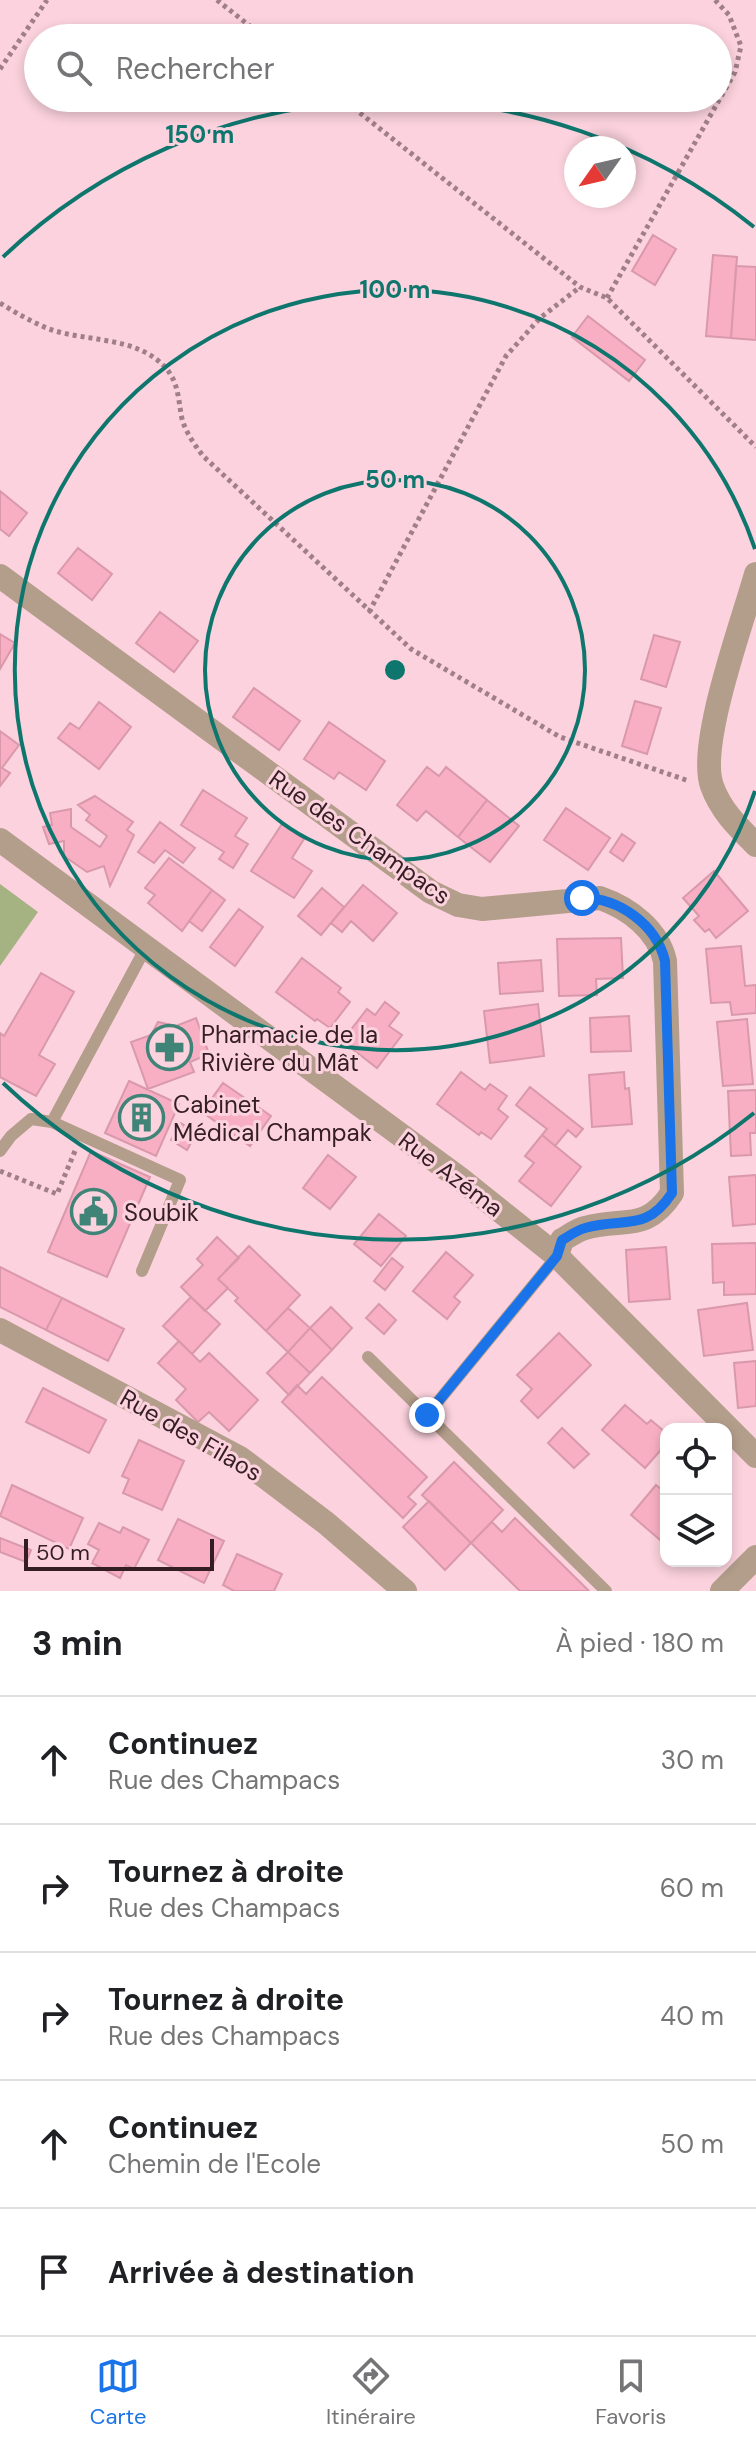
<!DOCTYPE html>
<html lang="fr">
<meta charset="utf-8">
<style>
:root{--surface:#fff;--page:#f2f2f2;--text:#202124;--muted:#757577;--line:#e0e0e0;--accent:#1a73e8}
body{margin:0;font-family:"DM Sans",sans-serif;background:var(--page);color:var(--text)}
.controls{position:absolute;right:24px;bottom:24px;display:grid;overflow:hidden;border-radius:16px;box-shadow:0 4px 12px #0003}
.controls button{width:72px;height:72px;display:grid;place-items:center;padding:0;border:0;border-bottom:2px solid var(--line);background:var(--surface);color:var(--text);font:40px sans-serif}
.compass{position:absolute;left:564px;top:136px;width:72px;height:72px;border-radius:50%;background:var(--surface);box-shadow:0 4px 12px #0003;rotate:236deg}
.scale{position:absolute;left:24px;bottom:20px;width:190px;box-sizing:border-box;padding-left:8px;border:4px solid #351d24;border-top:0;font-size:22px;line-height:28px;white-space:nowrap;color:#351d24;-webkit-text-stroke:6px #fbd2dd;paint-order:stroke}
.stop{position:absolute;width:24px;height:24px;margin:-18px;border:6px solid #1a73e8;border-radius:50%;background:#fff}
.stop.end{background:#1a73e8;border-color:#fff;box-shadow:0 2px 8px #0008}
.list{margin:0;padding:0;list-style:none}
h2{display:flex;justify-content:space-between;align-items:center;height:104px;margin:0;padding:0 32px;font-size:34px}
h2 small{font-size:26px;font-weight:400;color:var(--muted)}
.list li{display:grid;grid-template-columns:52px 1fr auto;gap:24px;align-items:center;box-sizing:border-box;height:128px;padding:0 32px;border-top:2px solid var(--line)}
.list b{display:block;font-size:30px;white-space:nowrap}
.list p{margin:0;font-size:26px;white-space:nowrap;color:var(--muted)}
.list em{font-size:26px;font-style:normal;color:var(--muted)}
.icon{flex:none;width:44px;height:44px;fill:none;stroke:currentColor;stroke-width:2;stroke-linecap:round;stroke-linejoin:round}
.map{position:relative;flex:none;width:756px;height:1591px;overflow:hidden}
.search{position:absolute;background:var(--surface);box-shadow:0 4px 12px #0003;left:24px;right:24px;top:24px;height:88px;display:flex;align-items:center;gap:20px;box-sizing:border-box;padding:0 28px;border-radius:44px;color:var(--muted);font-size:30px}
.sheet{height:744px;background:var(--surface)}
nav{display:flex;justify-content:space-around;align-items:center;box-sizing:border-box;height:112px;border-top:2px solid var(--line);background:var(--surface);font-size:22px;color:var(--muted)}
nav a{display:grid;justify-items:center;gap:4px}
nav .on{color:var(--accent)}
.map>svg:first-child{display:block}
</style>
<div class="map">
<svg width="756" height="1591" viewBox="0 0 756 1591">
<rect width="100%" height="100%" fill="#fbd2dd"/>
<path fill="#a5b282" d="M0,884l38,28 -38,54z"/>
<path fill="#f8afc4" stroke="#d999ab" stroke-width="2" d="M653,235l23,14 -21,36 -23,-14z
M713,255l24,2 -6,81 -25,-2z
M736,266l20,1v73l-25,-2z
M588,316l57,44 -16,21 -57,-44z
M0,491l27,22 -18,23 -9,-7z
M78,548l34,26 -20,26 -34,-27z
M160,612l38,29 -24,31 -38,-29z
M0,634l15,9 -15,26z
M654,635l26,7 -14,45 -25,-8z
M254,688l46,33 -21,29 -46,-33z
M635,701l26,7 -14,46 -25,-8z
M99,702l32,25 -32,42 -41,-31 12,-15 9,6z
M329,722l56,39 -19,29 -27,-18 -5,7 -30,-20z
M0,731l19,14 -17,23 8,5 -10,13z
M427,767l12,9 7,-9 41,33 -29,37 -32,-26 -9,10 -20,-16z
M203,790l44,28 -12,18 13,8 -15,24 -14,-9 5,-7 -43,-27z
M95,796l38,26 -6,8 7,5 -24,51 -6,-20 -17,6 -23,-16v-15l-15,3 -6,-17 9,-2 -2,-12 21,-4v18l29,20 7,-11 -21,-16 4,-5 -12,-10z
M487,800l32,26 -29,36 -32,-25z
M566,808l44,30 -22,32 -44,-30z
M160,822l35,26 -12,15 -18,-13 -11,13 -16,-11z
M282,824l22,15 -12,19 20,13 -18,27 -43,-27z
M622,834l13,9 -12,18 -13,-9z
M169,858l43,32 -30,41 -34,-28 7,-8 -10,-7z
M714,871l34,40 -32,27 -7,-9 -4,3 -11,-12 5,-4 -16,-18z
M363,885l34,28 -24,28 -22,-20 -9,11 -11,-9z
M322,888l22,19 -23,28 -23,-19z
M212,890l13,10 -23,31 -13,-10z
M239,909l24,18 -28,39 -25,-19z
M621,938l2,40 -27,1 1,16 -38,1 -2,-57z
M741,946l4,40 11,-1v28l-24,2 -2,-13 -19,1 -5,-54z
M302,958l39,30 -3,4 12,10 -20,26 -13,-9 -2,2 -39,-29z
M541,960l2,31 -43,3 -2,-31z
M41,973l33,19 -35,63 16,9 -19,32 -36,-19v-44l4,3z
M385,1002l14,11 -10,13 13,9 -25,33 -35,-27 25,-32 8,6z
M538,1004l6,52 -54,7 -6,-52z
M629,1016l2,35 -40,1 -1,-34z
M196,1018l13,36 -19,8 4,10 -46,17 -17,-47 20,-7 7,-13 18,4z
M747,1019l6,65 -30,2 -6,-64z
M461,1072l24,18 5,-6 17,12 -9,13 10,8 -17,22 -10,-7 -2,3 -42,-31z
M624,1072l1,17 4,-1 3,36 -40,3 -3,-52z
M129,1081l50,23 -23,52 -51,-23z
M223,1083l48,33 -21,30 -48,-34z
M530,1087l53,42 -7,8 -8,-7 -13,16 -13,-11 5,-6 -31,-24z
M756,1090v43h-6l1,22 -20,1 -3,-65z
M180,1123l17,9 -10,18 -16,-10z
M542,1135l39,32 -30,39 -32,-25 15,-18 -9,-7z
M91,1151l59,26 -43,100 -59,-25z
M328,1155l28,22 -26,32 -27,-21z
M756,1175v49l-23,2 -4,-49z
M379,1214l27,22 -25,30 -27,-22z
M217,1237l22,21 -21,21 10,9 -23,23 -24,-24 22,-22 -6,-6z
M756,1243v51l-32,1v-13l-11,1 -1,-39z
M249,1246l51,49 -34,36 -31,-30 3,-3 -20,-19z
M666,1247l4,52 -41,3 -3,-52z
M446,1252l27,23 -19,22 6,5 -13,17 -34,-28z
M392,1258l11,9 -18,23 -11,-9z
M0,1267l62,31 -16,32 -46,-23z
M191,1297l29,27 -28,30 -29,-28z
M62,1298l62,31 -16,32 -62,-31z
M747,1303l6,47 -49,6 -6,-46z
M379,1304l17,16 -12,14 -18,-16z
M331,1307l21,21 -20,22 -22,-22z
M288,1308l22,20 -22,24 -22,-21z
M310,1328l22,22 -22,23 -22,-21z
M559,1333l32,32 -53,53 -17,-17 11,-12 -15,-14z
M179,1341l21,21 9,-9 49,47 -29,31 -20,-19 -11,10 -22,-22 10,-11 -28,-26z
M288,1352l22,21 -21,22 -22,-22z
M756,1361v45l-18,2 -4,-45z
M322,1377l105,100 -19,20 8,7 -13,14 -121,-116 15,-17 9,9z
M43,1388l63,32 -17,33 -63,-31z
M625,1405l22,19 4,-4 15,13v11l-21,24 -43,-38z
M562,1428l27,26 -15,14 -26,-25z
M139,1440l45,21 -22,49 -39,-17 6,-14 -7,-3z
M454,1462l49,48 -32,33 -49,-48z
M12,1485l71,33 -14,31 -69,-33z
M656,1485l10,8v52l-35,-30z
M429,1501l42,42 -26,27 -42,-43z
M515,1518l74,73h-69l-49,-48 21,-21 10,10z
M178,1519l46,22 -20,42 -46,-23z
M99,1523l21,10 3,-6 26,13 -15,29 -8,-4 -6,13 -28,-15 7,-13 -11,-6z
M0,1538l31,12 -5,12 -26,-10z
M237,1554l45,20 -8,17h-40l-11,-6z"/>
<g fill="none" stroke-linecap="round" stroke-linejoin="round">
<path stroke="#a07f88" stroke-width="5" stroke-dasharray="4 4" stroke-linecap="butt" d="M217,0l48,38
M0,69l47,-69
M341,98l239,189 27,11 149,149
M607,298l128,-226 6,-26 -12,-31 -14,-15
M0,303c16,10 32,19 49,26 37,13 87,7 116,38 14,16 13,32 17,52 4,14 13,26 21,37l208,193 149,88 129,44
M369,612l137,-256 34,-38 40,-31
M0,1171l57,23 18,-43"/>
<path stroke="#b39d8b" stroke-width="12" d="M0,1151l11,-15 20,-17 21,3
M142,1271l38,-91 -128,-58 94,-175
M368,1357l238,234
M427,1415l130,-159"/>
<path stroke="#b39d8b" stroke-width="24" d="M756,574c-13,47 -59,171 -44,212 9,25 26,41 44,59
M0,576l431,316 27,13 24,4 118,-11c29,10 58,32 65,63l7,232c-26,40 -49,24 -87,35 -8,2 -16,8 -23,12l-5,16
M0,840l459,338 98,78 199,200
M0,1330l240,128 86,65 79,68
M722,1591l34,-34"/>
</g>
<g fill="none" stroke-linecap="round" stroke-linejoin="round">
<path stroke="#1a73e8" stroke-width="10" d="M427,1415l130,-159 5,-16c7,-4 15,-10 23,-12 38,-11 61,5 87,-35l-7,-232c-9,-37 -46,-63 -83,-63"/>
</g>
<g fill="none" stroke="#0f766e" stroke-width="4">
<circle cx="395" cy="670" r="190"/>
<path d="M755 791A380 380 0 1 1 755 549"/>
<path d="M754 1113A570 570 0 0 1 3 1083M3 257A570 570 0 0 1 754 227"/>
</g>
<defs>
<symbol id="pharmacy-ring" viewBox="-11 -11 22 22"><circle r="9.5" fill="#fbd2dd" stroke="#408478" stroke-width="1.5"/><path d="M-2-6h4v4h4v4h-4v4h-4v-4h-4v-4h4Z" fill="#408478"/></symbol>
<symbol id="building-ring" viewBox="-11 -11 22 22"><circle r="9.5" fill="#fbd2dd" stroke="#408478" stroke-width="1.5"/><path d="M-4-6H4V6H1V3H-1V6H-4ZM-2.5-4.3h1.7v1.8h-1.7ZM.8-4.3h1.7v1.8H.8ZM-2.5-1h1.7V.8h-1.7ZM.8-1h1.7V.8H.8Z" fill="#408478"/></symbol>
<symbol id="civic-ring" viewBox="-11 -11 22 22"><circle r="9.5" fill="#fbd2dd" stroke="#408478" stroke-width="1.5"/><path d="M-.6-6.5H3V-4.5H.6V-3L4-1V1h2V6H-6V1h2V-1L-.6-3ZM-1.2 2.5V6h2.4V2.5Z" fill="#408478"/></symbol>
</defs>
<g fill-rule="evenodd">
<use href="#pharmacy-ring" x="144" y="1022" width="51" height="51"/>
<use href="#building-ring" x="116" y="1092" width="51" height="51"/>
<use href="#civic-ring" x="68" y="1186" width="51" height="51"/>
</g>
<g text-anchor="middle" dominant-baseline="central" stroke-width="6" stroke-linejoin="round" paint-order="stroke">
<g font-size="24" fill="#351d24" stroke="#fbd2dd">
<text transform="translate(360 837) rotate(35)">Rue des Champacs</text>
<text transform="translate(451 1174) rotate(37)">Rue Azéma</text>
<text transform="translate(191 1435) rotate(30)">Rue des Filaos</text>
</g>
<g font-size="24" fill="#351d24" stroke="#fbd2dd" text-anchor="start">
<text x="201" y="1034">Pharmacie de la<tspan x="201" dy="28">Rivière du Mât</tspan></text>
<text x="173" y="1104">Cabinet<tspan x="173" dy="28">Médical Champak</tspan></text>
<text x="124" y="1212">Soubik</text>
</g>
</g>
<circle cx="395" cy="670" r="12" fill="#0f766e" stroke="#fbd2dd" stroke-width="4"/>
<g font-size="24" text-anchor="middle" font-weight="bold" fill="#0f766e" stroke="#fbd2dd" stroke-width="6" stroke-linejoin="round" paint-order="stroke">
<text x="200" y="143">150 m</text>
<text x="395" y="298">100 m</text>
<text x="395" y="488">50 m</text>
</g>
</svg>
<div class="controls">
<button><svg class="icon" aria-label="locate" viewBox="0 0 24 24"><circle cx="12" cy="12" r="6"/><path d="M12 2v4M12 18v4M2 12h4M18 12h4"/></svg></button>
<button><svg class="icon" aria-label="layers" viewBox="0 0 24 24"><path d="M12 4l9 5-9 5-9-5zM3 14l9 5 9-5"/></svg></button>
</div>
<svg class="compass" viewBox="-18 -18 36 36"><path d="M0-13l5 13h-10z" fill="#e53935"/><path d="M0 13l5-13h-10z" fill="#757577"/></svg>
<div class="scale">50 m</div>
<div class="stop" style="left:582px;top:898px"></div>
<div class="stop end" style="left:427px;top:1415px"></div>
<div class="search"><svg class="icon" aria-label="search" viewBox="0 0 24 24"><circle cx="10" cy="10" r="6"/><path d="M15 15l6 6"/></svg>Rechercher</div>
</div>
<section class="sheet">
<h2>3 min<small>À pied · 180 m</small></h2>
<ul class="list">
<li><svg class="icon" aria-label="ahead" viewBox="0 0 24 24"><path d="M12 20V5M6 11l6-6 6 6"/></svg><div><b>Continuez</b><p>Rue des Champacs</p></div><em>30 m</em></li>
<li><svg class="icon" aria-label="right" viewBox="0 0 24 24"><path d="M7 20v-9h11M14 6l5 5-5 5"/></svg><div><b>Tournez à droite</b><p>Rue des Champacs</p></div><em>60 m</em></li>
<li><svg class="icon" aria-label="right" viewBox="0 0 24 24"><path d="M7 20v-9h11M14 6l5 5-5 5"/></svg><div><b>Tournez à droite</b><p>Rue des Champacs</p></div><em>40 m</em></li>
<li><svg class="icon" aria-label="ahead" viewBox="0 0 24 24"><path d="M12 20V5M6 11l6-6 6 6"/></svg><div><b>Continuez</b><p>Chemin de l'Ecole</p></div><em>50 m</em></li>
<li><svg class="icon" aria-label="arrive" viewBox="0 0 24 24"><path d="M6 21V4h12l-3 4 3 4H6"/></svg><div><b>Arrivée à destination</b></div></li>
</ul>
</section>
<nav>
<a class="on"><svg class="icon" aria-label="map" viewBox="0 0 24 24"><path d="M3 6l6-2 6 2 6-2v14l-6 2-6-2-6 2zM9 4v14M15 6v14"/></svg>Carte</a>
<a><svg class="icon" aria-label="directions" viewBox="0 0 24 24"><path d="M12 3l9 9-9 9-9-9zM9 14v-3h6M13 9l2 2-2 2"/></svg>Itinéraire</a>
<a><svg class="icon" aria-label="saved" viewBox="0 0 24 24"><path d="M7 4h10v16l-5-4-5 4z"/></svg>Favoris</a>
</nav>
